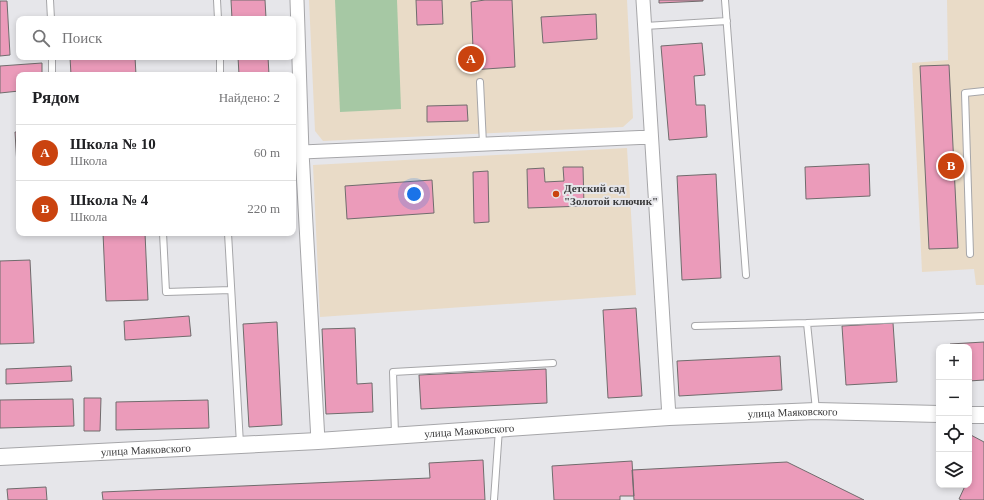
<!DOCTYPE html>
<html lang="ru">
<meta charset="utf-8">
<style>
:root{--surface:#fff;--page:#f6f6f6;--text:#202124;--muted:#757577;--line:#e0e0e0;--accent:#ca430f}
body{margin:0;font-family:"Times New Roman",serif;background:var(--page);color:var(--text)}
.controls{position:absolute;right:12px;bottom:12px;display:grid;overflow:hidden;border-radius:8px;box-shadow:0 2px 6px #0003}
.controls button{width:36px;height:36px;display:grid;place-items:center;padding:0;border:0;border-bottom:1px solid var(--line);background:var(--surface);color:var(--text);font:20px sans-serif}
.you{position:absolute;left:414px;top:194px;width:14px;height:14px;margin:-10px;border:3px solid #fff;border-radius:50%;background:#1a73e8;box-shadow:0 0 0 6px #1a73e833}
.badge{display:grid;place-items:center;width:26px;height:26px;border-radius:50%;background:var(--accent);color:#fff;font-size:13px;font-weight:700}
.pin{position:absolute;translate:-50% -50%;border:2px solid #fff;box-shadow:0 1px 4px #0006}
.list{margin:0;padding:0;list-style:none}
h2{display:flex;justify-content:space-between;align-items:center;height:52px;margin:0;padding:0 16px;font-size:17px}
h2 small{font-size:13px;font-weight:400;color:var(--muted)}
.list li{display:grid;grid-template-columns:26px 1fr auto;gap:12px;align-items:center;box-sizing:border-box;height:56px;padding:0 16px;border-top:1px solid var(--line)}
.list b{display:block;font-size:15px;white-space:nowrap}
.list p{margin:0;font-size:13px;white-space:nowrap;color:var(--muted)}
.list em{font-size:13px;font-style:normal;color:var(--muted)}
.icon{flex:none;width:22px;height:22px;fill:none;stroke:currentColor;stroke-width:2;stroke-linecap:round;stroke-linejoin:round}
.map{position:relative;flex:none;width:984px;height:500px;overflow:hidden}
.search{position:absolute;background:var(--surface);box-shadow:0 2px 6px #0003;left:16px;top:16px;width:280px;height:44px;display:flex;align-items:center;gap:10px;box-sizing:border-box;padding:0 14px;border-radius:8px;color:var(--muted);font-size:15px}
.panel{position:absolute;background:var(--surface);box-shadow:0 2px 6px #0003;left:16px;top:72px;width:280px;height:164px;border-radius:8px}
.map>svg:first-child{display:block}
</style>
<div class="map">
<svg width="984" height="500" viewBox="0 0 984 500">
<rect width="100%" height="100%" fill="#e6e6ea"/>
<path fill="#e9dbc7" d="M309,0h318l6,118 -10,9 -300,14 -8,-10z
M947,0h37v285h-8l-2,-16 -52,3 -10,-209 36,-3z
M627,148l9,147 -316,22 -7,-152z"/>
<path fill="#a6c8a4" d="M335,0h62l4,109 -61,3z"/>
<path fill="#eb9bba" stroke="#706c6d" d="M231,0h34l1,18 -34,1z
M416,0h26l1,24 -26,1z
M485,0h27l3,67 -44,3 -1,-22h3l-2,-46z
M659,0h44v1l-44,2z
M0,1h7l3,54 -10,1z
M596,14l1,25 -54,4 -2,-26z
M702,43l3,32 -11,1 2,29h9l2,32 -38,3 -8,-94z
M70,57h65l1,18h-65z
M238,57h30l1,18h-30z
M42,63v12h-23v16l-19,2v-27z
M949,65l9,183 -29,1 -9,-183z
M467,105l1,16 -41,1v-16z
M15,132h4v67z
M869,164l1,32 -64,3 -1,-32z
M563,167h20l1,39 -56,2 -1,-39 17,-1 1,14 19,-1z
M488,171l1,51 -15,1 -1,-51z
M716,174l5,104 -39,2 -5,-104z
M432,180l2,33 -87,6 -2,-33z
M103,233h42l3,67 -42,1z
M30,260l4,83 -34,1v-83z
M636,308l6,88 -34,2 -5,-88z
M189,316l2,20 -66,4 -1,-19z
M277,322l5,103 -33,2 -6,-103z
M893,323l4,59 -51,3 -4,-59z
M355,328l2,56 15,-1 1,29 -47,2 -4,-85z
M984,342v38l-15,1v-34h-19v-3z
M780,356l2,34 -103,6 -2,-35z
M71,366l1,15 -66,3v-15z
M546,369l1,34 -126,6 -2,-34z
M84,398h17l-1,33h-16z
M73,399l1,27 -74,2v-28z
M208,400l1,28 -93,2v-28z
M969,434l15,8v58h-22l-3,-1 6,-13 -2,-1h6z
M483,460l2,40h-382l-1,-8 328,-14 -1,-15z
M632,461l2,35h-14v4h-66l-2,-34z
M787,462l77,38h-230l-2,-30z
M46,487l1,13h-39l-1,-11z"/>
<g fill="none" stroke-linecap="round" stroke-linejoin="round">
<defs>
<path id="service" d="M50,0l1,19
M217,0l1,19
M725,0l21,275
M645,26l82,-5
M52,57v18
M220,57v18
M480,82l3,62
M163,233l3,59 65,-2
M228,233l12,211
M970,254l-5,-161 19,-2
M807,323l177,-7
M695,326l112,-3 9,87
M395,434l-2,-62 160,-9
M494,500l5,-71"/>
<path id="minor" d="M297,0l5,152 16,289
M643,0l26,417
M302,152l349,-15"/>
<g id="tertiary">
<path d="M969,415h15"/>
<path id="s1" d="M0,457l318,-16 351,-24 147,-6 123,3"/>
</g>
</defs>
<use href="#service" stroke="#a6a6a9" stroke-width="8"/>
<use href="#minor" stroke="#a6a6a9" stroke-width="15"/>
<use href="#tertiary" stroke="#a6a6a9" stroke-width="18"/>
<use href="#service" stroke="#fff" stroke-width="6"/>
<use href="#minor" stroke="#fff" stroke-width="13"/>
<use href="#tertiary" stroke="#fff" stroke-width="16"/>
</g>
<circle fill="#ca430f" stroke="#e6e6ea" stroke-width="1.5" cx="556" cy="194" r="4"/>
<g text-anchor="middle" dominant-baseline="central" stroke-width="4" stroke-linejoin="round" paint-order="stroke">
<g font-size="11" font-weight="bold" fill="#3a3a3b" stroke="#e6e6ea" text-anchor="start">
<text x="564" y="188">Детский сад<tspan x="564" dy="13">"Золотой ключик"</tspan></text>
</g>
<g font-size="11" fill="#3a3a3b" stroke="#e6e6ea">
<text stroke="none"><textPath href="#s1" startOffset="794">улица Маяковского</textPath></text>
<text stroke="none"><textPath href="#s1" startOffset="470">улица Маяковского</textPath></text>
<text stroke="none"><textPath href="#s1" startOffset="146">улица Маяковского</textPath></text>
</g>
</g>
</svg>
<div class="controls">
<button>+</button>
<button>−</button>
<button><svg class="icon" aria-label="locate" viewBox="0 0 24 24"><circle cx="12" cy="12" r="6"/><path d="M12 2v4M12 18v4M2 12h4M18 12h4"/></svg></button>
<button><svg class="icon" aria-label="layers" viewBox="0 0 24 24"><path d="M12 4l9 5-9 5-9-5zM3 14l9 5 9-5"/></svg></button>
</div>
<div class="you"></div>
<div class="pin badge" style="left:471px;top:59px">A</div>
<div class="pin badge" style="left:951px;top:166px">B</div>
<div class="search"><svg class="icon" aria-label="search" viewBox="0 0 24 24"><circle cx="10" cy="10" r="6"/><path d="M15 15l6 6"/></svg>Поиск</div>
<section class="panel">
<h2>Рядом<small>Найдено: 2</small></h2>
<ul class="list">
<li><span class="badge">A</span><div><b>Школа № 10</b><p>Школа</p></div><em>60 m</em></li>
<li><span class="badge">B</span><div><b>Школа № 4</b><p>Школа</p></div><em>220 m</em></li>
</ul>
</section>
</div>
